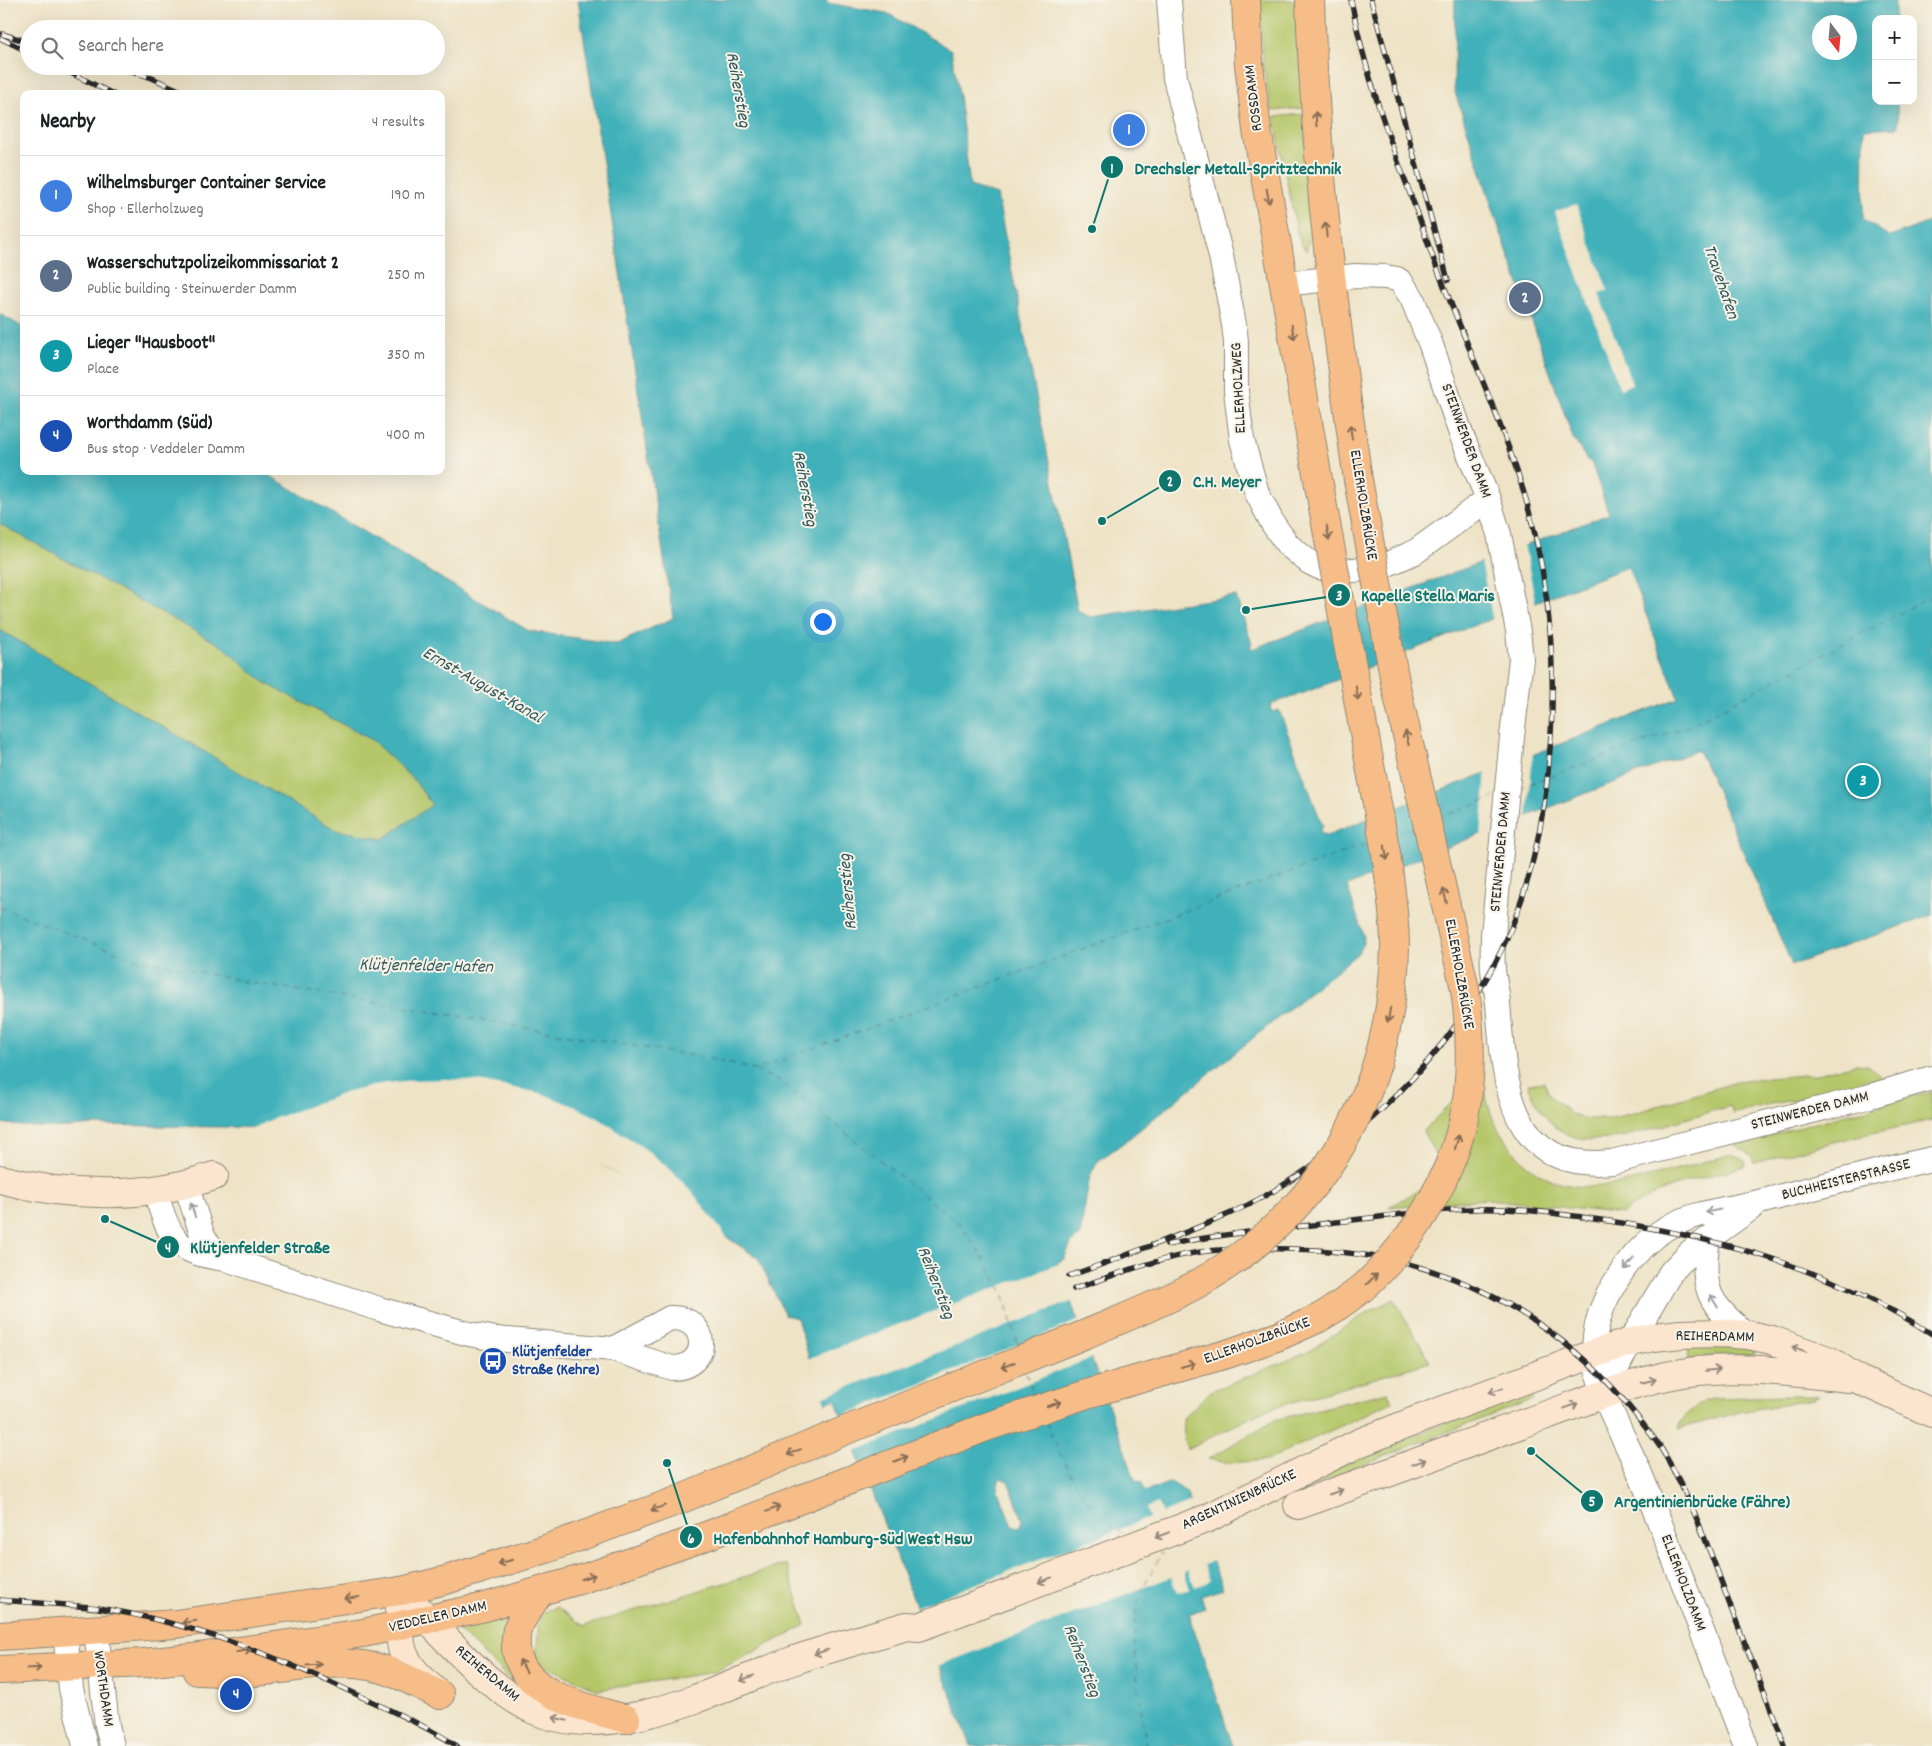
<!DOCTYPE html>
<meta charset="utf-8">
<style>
:root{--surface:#fff;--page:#f2f2f2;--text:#202124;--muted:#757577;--line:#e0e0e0;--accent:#1f6fb2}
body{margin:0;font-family:Dekko,sans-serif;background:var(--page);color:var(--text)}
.controls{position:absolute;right:15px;top:15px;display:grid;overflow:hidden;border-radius:10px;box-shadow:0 5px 20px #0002}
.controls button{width:45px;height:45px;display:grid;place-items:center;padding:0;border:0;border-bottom:1px solid var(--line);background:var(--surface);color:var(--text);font:25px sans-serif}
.compass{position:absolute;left:1812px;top:15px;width:45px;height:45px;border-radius:50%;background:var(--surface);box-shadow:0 5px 20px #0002;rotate:164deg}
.you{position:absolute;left:822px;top:621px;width:18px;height:18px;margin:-12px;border:4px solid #fff;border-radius:50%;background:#1a73e8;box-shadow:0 0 0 8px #1a73e833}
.badge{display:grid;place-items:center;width:32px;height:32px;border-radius:50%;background:var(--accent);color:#fff;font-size:16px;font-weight:700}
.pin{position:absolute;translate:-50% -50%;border:2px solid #fff;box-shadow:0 1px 5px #0006}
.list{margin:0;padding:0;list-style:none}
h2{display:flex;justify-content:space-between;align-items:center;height:65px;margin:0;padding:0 20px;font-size:21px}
h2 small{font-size:16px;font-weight:400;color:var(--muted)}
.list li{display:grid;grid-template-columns:32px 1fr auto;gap:15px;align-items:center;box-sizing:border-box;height:80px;padding:0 20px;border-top:1px solid var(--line)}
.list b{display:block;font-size:19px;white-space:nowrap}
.list p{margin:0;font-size:16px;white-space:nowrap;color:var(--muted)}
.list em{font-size:16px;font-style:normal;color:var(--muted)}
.icon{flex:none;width:28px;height:28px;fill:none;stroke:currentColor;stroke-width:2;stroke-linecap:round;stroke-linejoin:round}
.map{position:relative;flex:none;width:1932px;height:1746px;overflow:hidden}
.search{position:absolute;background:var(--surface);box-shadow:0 5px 20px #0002;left:20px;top:20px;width:425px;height:55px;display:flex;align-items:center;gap:12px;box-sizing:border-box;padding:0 18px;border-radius:28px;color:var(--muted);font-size:19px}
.panel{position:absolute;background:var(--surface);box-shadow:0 5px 20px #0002;left:20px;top:90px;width:425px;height:385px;border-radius:10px}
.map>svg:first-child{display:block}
</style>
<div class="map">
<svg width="1932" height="1746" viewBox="0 0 1932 1746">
<rect width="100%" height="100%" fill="#f7f3e8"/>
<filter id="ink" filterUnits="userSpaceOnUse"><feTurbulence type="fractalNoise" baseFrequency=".02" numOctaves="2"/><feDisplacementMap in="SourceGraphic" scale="10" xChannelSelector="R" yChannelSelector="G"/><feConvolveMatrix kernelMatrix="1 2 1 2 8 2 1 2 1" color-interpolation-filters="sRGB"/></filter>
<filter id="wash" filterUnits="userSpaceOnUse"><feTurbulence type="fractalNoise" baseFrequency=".0096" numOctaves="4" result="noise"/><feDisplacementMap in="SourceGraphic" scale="20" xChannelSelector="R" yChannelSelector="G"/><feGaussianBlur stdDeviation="1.12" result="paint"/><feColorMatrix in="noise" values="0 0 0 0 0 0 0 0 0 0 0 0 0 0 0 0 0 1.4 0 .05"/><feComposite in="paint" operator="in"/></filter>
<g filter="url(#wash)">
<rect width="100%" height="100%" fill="#eee3c6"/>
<path fill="#b6c76b" stroke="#70794b" d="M1260,0h38l6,108 -32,3 -9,-44z
M1303,114l10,111 -7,26 -5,-8 -4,-11 -23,-115z
M0,524l224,123 40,35 108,58 42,40 18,25 -49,34 -47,-9 -336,-200z
M1856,1064l12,1 15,13 -59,16 -68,13 -23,7 -3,-8c-25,7 -49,14 -74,22 -59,17 -102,25 -128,-44l16,-2 6,14 22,18 15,5h19l25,-5 112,-34 74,-6z
M1481,1073c4,16 6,33 13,48 3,7 8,13 12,19 40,62 96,50 157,33 23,-6 46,-13 69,-19l13,7 1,5c-43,12 -88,19 -123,48l-136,-15 -98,8 40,-23 7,-28 -13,-25z
M1932,1091v29l-91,20 -87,23 -2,-7 -17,-11z
M1394,1299l36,63 -164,48 -79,39 -3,-10 -1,-21 28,-27 95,-38 60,-40z
M1687,1345l65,3 5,4 -5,3h-37l-27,6z
M1531,1389l3,10 -152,58 -69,30 -2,-2 1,-4 41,-21z
M1388,1392l4,10 -124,58 -40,3 -20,-4 66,-39z
M1787,1396h32l-6,3 -73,13 -62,17c4,-15 22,-27 36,-31z
M786,1564l20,61 -91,47 -117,18 -62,-28 3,-48 18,-7 27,19z
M512,1614l12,73 -8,-2 -60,-57z"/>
<path fill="#41b1ba" stroke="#366e72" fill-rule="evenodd" d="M578,0h248l1,3 60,10 64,37 7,37 12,99 27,9 81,416 12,6 146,-21 16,48 -2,2 2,3 357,-135 -18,-52 -4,-2 -14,-22 -75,-213 -44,-136 1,-89h440v19h-19v82h21l1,26 -34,2 -1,90 27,18 42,-16v694l-140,50 -76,-177 -18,-38 -351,136 17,51 -1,6 -6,11 -230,186 -30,22 -7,14 -10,59 -9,9 -7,15 -7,4 79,219 5,-1 4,11 26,-10 15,10 37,97 -22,7 4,12 -16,6 44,132h-262l-136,-347 -9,4 -17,-45 -12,-40 -12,-3 -27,-57 -59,-39 -132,-73 -64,-21 -43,-5 -179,8 -189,-3c-31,4 -61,3 -92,-2v-493l336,200 47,9 49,-34 -18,-25 -42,-40 -108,-58 -40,-35 -224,-123v-210l24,14v143h238l267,160 88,13 56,-26zM1820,22h30v30h-30zM1628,567l50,131 -351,137 -6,-2 -1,-3 3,-3 -44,-117 -6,2 -3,-4 1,-4 33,-11 166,-66zM1000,1478l8,3 15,39 -3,8 -8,-3 -15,-37z"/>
<path fill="#eee3c6" d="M1576,204l32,87 -9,3 33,90 -12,5 -65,-177z
M1524,544l12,61 -43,16 -12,-60z
M1533,752l-6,67 -46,18 5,-67z
M447,1079l30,2 63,12 36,14 22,11 50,33 25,21 20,21 38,50 -121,-73 -44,-22 -63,-20 -43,-6 -179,9 -30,-1 19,-10 75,-27 35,-9 33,-4z
M1064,1262l-4,2 13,37 -251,96 -15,-38z
M1080,1320l14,37 -241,95 -14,-35z
M1192,1502l23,58 -11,5 6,16 -15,6 -7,-17 -4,2 6,17 -13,4 -6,-16 -234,89 -24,-58 236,-90 -3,-10 12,-5 5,10z"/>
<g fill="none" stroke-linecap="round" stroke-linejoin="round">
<path stroke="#335a5d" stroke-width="1" stroke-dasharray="6 5" stroke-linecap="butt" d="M1519,788l170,-62 243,-130
M1439,818l55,-21
M1397,833l17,-6
M0,907l130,50 116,25 194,31 271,46 44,11 617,-228
M755,1070l28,13 177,141 18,25 25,44 15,53
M1026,1373l9,25
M1046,1422c18,41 38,91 80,113
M1146,1746c-5,-46 -18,-103 -7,-149 4,-13 17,-32 23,-44l-3,-2"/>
</g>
</g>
<g filter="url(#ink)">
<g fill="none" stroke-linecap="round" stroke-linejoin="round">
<defs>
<path id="street" d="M1169,0l6,78 46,178 13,69 2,16v50l6,49 15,53 16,31 15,21 21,17 10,5 18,4 33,-2 13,-3 32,-14 73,-53
M1284,284l71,-8 30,1 12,2 4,3 11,16 19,47 30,89 27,65 11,35 19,97 3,28 -9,78 -19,198c0,11 -1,23 0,34 1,11 4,23 5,34 6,77 9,170 114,159l255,-65 65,-19
M186,1185l17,52 8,10 15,12
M155,1191c15,47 19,62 71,68l153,50 90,25 27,5 117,10 59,19c40,0 38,-52 -2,-50l-57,31
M1708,1239c-8,49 1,67 40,96
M1604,1394l26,-52 41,-70 19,-20 64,-46
M96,1631l11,94 5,21
M65,1633l6,56 14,57
M1746,1746c-35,-90 -68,-180 -105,-270 -17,-42 -51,-92 -46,-139 4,-39 37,-88 70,-108 30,-18 65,-20 98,-28 56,-14 112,-30 169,-42"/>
<path id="secondary" d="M0,1179c70,19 145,20 214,-3
M1298,1505c81,-28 162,-59 243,-88 51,-18 102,-40 156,-46 53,-5 99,2 151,7
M401,1591c37,38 83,95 131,118 81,37 183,-20 260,-48 37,-13 77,-24 115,-35l12,1 289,-109 151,-75 53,-21 184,-69 34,-11 24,-5 27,-3 38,-1 29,2 24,5 58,21 27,18 75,34
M400,1602c-1,47 -2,58 35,89"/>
<path id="primary" d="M1246,0l3,65 8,65 62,355
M1310,0c5,161 25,321 48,480
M541,1591c-9,12 -19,25 -24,39 -2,6 -1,13 -1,19 7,47 72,59 110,70
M0,1636l176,-12 225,-33 45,-11 100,-31 133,-49 160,-67 247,-99
M0,1670l143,-7 49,-5 171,-25 122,-26 97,-28 119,-41 285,-111 104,-34 137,-39 52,-18 40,-18 15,-9
M197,1671c14,0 28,2 42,2 43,-1 87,-15 130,-7 25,4 48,18 71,29"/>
</defs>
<use href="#street" stroke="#8c8778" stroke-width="26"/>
<use href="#secondary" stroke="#8c8778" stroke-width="30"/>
<use href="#primary" stroke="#8c8778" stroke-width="30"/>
<use href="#street" stroke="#fff" stroke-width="24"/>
<use href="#secondary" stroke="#fce5cf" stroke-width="28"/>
<use href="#primary" stroke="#f7bd88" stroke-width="28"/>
<defs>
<path id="rail" d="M1371,0l77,280
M2,34l27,8
M0,38l29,14
M57,66l56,28
M116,66l36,12 36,16
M1167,1245c51,-11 102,-15 154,-21 60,-7 120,-17 181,-15 36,1 71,7 107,12 116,18 223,49 323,113
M1111,1261c56,-22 114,-41 166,-72 90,-56 167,-131 218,-226 28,-53 43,-113 51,-173 13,-108 7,-209 -27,-313 -23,-69 -54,-136 -80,-204 -9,-21 -15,-43 -23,-64 -27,-69 -51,-136 -65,-209
M1069,1276l48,-17
M1074,1289c43,-15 87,-32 133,-38 28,-3 56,-3 84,-2 39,1 79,5 117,15 90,23 170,78 227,150 9,12 19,23 27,36 30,49 49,104 69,158 18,46 37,92 54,138
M0,1600c33,3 66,4 98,8 92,14 178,48 262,88 33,16 67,30 97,50"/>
</defs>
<use href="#rail" stroke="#2b2b2b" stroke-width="5.5"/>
<use href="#rail" stroke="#f7f3e8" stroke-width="4" stroke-dasharray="11" stroke-linecap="butt"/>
<defs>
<path id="primary-bridge" d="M1334,1309c12,-9 25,-17 36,-28 44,-42 79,-100 93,-159 10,-44 8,-89 2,-133l-69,-302 -38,-207
M1086,1334c38,-16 77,-31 113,-51 126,-73 193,-192 196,-336 0,-31 -5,-63 -9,-94l-67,-368"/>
</defs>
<use href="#primary-bridge" stroke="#8c8778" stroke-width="30" stroke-linecap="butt"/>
<use href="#primary-bridge" stroke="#f7bd88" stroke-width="28"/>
</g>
<defs><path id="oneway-shaft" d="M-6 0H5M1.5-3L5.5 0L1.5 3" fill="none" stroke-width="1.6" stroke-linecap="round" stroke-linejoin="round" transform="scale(1.25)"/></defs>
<g stroke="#876d55">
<use href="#oneway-shaft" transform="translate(1316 119) rotate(-94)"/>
<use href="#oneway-shaft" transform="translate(1268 196) rotate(80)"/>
<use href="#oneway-shaft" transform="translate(1326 230) rotate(-95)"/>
<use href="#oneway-shaft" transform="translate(1293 332) rotate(80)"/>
<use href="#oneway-shaft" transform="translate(1351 432) rotate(-98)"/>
<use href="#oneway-shaft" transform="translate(1328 533) rotate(80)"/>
<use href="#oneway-shaft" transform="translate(1357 693) rotate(79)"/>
<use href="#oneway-shaft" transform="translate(1407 738) rotate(-103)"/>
<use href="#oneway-shaft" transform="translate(1386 853) rotate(81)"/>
<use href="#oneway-shaft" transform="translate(1445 896) rotate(-104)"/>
<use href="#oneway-shaft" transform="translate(1389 1015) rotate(100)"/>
<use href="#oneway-shaft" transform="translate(1457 1142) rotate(-73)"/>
<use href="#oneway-shaft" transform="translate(1372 1279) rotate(-45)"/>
<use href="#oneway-shaft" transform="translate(1008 1365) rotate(158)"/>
<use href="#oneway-shaft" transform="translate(1188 1365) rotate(-16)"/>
<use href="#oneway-shaft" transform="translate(1054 1404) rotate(-17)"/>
<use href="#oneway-shaft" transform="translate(794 1452) rotate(157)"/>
<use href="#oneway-shaft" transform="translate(901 1459) rotate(-21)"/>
<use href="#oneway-shaft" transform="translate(658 1508) rotate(160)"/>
<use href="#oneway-shaft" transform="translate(773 1509) rotate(-22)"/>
<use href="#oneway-shaft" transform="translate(505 1562) rotate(163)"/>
<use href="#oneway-shaft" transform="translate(588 1577) rotate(-18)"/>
<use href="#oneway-shaft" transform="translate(352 1598) rotate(172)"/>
<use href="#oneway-shaft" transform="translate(189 1622) rotate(171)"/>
<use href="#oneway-shaft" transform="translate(244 1651) rotate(-8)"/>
<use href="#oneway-shaft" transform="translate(314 1665) rotate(-4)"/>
<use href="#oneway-shaft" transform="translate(523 1666) rotate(-119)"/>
<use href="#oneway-shaft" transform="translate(34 1668) rotate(-3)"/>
</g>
<g stroke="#a0a0a0">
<use href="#oneway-shaft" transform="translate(193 1210) rotate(-107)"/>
<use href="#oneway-shaft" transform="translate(1713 1211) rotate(169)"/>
<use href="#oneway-shaft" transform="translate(1629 1264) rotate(129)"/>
<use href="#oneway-shaft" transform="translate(1714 1301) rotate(-121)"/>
</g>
<g stroke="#94887d">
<use href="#oneway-shaft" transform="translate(1799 1349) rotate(-160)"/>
<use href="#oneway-shaft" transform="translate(1713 1370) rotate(-5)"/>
<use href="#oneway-shaft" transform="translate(1649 1381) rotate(-14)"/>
<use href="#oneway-shaft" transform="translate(1496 1390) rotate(160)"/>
<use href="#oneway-shaft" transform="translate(1571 1406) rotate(-20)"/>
<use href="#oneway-shaft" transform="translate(1419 1462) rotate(-20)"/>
<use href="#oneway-shaft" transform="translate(1336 1492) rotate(-19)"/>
<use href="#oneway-shaft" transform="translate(1162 1535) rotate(159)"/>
<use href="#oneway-shaft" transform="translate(1045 1580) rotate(159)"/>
<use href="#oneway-shaft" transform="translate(821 1652) rotate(163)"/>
<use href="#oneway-shaft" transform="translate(747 1678) rotate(159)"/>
<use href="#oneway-shaft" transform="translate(560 1719) rotate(-167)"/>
</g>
</g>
<defs>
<symbol id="bus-disc" viewBox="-11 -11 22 22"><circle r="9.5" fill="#1a4fb4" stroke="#f7f3e8"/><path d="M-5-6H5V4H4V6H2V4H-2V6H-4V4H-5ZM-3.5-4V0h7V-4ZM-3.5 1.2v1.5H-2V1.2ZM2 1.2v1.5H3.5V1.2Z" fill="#fff"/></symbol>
</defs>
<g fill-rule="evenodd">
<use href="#bus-disc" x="477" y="1345" width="32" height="32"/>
</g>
<g text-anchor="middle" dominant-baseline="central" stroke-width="4" stroke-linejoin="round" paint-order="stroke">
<g font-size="16" fill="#2b2b2b" stroke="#f7f3e8">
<text transform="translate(1254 98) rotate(-97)">ROSSDAMM</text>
<text transform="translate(1239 388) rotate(-93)">ELLERHOLZWEG</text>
<text transform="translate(1466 441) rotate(70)">STEINWERDER DAMM</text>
<text transform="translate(1363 505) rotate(81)">ELLERHOLZBRÜCKE</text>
<text transform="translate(1501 852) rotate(-85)">STEINWERDER DAMM</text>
<text transform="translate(1459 974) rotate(80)">ELLERHOLZBRÜCKE</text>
<text transform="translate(1810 1111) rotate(-14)">STEINWERDER DAMM</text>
<text transform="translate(1846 1180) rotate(-14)">BUCHHEISTERSTRASSE</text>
<text transform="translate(1715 1337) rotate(1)">REIHERDAMM</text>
<text transform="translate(1257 1341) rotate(-20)">ELLERHOLZBRÜCKE</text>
<text transform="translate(1239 1500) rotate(-25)">ARGENTINIENBRÜCKE</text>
<text transform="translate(1683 1583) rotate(69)">ELLERHOLZDAMM</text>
<text transform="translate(438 1617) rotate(-13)">VEDDELER DAMM</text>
<text transform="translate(487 1674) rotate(40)">REIHERDAMM</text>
<text transform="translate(103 1689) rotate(82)">WORTHDAMM</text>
</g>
<g font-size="16" font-weight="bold" fill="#164399" stroke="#f7f3e8" text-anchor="start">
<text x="512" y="1352">Klütjenfelder<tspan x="512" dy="18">Straße (Kehre)</tspan></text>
</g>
<g font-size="18" font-style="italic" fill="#335a5d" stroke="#f7f3e8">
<text transform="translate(737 90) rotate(80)">Reiherstieg</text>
<text transform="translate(1720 282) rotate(71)">Travehafen</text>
<text transform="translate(804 489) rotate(80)">Reiherstieg</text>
<text transform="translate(482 686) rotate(30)">Ernst-August-Kanal</text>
<text transform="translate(849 892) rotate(-95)">Reiherstieg</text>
<text transform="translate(426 967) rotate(1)">Klütjenfelder Hafen</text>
<text transform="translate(935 1283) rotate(69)">Reiherstieg</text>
<text transform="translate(1081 1661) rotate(69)">Reiherstieg</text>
</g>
</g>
<path fill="none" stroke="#0f766e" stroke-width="2" d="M1092 229L1112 167M1102 521L1170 481M1246 610L1339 595M105 1219L168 1247M1531 1451L1592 1501M667 1463L691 1537"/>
<g fill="#0f766e" stroke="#f7f3e8" stroke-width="2">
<circle cx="1092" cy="229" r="5"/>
<circle cx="1102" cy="521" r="5"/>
<circle cx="1246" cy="610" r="5"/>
<circle cx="105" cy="1219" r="5"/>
<circle cx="1531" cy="1451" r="5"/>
<circle cx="667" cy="1463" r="5"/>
<circle cx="1112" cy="167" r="12"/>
<circle cx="1170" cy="481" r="12"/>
<circle cx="1339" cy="595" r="12"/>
<circle cx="168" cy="1247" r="12"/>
<circle cx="1592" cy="1501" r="12"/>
<circle cx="691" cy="1537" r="12"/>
</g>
<g font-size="15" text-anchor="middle" font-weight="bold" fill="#fff">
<text x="1112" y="173">1</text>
<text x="1170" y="486">2</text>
<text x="1339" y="600">3</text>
<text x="168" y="1252">4</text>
<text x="1592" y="1506">5</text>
<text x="691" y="1543">6</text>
</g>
<g font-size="18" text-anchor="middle" font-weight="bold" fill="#0f766e" stroke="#f7f3e8" stroke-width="4" stroke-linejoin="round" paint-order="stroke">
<text x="1238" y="174">Drechsler Metall-Spritztechnik</text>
<text x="1227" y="487">C.H. Meyer</text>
<text x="1428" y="601">Kapelle Stella Maris</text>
<text x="260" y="1253">Klütjenfelder Straße</text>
<text x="1702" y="1507">Argentinienbrücke (Fähre)</text>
<text x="843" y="1544">Hafenbahnhof Hamburg-Süd West Hsw</text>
</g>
</svg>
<div class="controls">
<button>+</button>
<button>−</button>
</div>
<svg class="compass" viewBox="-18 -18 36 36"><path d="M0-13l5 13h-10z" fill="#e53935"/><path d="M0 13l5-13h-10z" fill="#757577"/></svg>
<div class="you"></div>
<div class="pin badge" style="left:1129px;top:130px;background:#3f7fe0">1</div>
<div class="pin badge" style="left:1525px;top:298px;background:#5c6f8a">2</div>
<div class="pin badge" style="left:1863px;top:781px;background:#0f9aa8">3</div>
<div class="pin badge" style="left:236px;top:1694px;background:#1a4fb4">4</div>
<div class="search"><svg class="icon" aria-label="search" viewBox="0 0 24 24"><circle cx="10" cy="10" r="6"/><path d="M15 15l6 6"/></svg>Search here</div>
<section class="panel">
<h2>Nearby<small>4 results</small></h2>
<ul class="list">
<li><span class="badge" style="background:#3f7fe0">1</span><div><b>Wilhelmsburger Container Service</b><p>Shop · Ellerholzweg</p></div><em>190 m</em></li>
<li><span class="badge" style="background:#5c6f8a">2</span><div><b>Wasserschutzpolizeikommissariat 2</b><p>Public building · Steinwerder Damm</p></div><em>250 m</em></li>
<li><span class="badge" style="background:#0f9aa8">3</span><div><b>Lieger &quot;Hausboot&quot;</b><p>Place</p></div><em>350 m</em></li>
<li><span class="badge" style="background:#1a4fb4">4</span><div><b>Worthdamm (Süd)</b><p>Bus stop · Veddeler Damm</p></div><em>400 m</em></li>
</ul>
</section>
</div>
